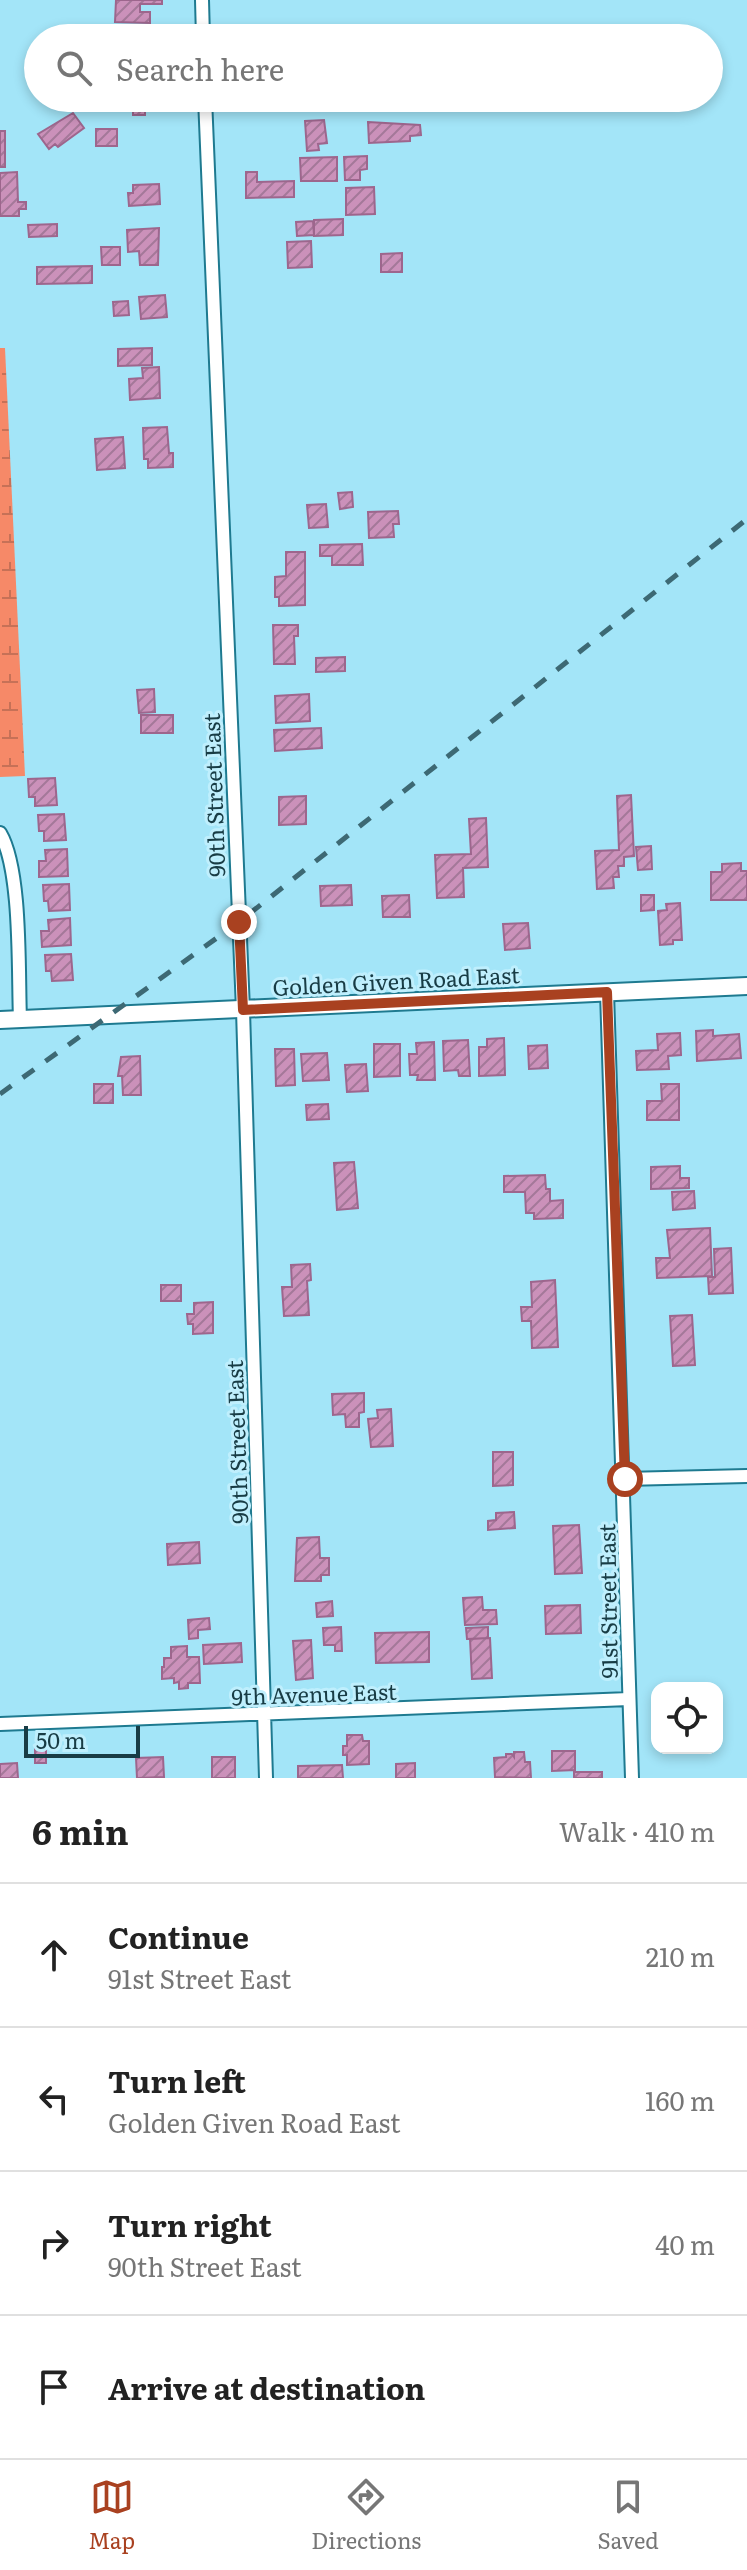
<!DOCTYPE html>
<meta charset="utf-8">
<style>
:root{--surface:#fff;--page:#f2f2f2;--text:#222;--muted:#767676;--line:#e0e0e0;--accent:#a94120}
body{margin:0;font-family:Literata,serif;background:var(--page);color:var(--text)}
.controls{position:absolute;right:24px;bottom:24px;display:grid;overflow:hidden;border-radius:16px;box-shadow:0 4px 12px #0003}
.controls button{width:72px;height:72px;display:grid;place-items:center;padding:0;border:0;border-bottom:2px solid var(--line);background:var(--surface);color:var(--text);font:40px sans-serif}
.scale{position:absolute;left:24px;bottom:20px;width:116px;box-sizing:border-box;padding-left:8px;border:4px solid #183c45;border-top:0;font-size:22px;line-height:28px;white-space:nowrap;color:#183c45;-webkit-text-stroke:6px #bfeffd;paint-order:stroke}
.stop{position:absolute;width:24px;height:24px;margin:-18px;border:6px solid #a94120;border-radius:50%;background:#fff}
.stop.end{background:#a94120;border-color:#fff;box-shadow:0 2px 8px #0008}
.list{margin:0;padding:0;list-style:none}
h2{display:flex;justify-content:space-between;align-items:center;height:104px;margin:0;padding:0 32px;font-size:34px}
h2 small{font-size:26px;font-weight:400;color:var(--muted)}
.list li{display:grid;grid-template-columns:52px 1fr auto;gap:24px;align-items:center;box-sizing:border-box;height:144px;padding:0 32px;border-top:2px solid var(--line)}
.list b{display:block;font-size:30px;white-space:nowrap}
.list p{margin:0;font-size:26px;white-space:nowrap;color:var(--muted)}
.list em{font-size:26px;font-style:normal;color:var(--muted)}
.icon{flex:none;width:44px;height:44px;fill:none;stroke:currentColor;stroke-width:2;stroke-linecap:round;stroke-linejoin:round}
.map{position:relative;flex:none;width:747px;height:1778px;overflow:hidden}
.search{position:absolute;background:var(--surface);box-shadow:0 4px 12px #0003;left:24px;right:24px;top:24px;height:88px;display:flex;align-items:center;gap:20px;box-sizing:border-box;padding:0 28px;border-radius:44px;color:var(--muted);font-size:30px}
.sheet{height:680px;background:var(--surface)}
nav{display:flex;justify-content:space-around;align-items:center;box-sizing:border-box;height:112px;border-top:2px solid var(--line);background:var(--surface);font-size:22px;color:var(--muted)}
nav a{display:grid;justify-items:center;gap:4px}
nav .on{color:var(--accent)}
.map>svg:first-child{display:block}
</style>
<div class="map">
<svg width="747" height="1778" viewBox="0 0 747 1778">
<defs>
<pattern id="wetland-marsh" width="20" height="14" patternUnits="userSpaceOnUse" patternTransform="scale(2)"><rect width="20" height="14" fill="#f68968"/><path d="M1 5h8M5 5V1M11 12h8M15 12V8" fill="none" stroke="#c67157"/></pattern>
<pattern id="building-hatch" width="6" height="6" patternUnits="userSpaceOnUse" patternTransform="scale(2)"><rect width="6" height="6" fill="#cb91ba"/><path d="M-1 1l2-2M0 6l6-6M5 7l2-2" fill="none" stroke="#a47899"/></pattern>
</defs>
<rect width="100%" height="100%" fill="#a3e5f8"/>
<path fill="url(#wetland-marsh)" d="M0,348h5l20,428 -25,1z"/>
<path fill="url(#building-hatch)" stroke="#9d668d" stroke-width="2" d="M116,0h46v4h-22v8h10v11l-35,-1z
M295,27v11h-27v-9z
M133,98h12v17h-12z
M390,98h16l1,12 -16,1z
M73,113l11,15 -26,19 -3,-3 -6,5 -11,-15z
M324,120l3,23 -9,1 1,6 -12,1 -2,-30z
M368,122l52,3 1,10 -11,1v5l-41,2z
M96,129h21v17h-21z
M0,131h5v36h-5z
M367,156v13l-7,1v10h-15l-1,-23z
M337,157v24h-36l-1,-23z
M17,172l1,30h8v7h-7v7h-19v-43z
M246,172h11v10l37,-1v16l-48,1z
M159,184l1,20 -31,2 -1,-13h5v-8z
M374,187l1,27 -29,1v-27z
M343,219v16l-29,1v-16z
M313,221l1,14 -17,1 -1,-14z
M57,224v12l-28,1 -1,-12z
M159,228l-1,37h-18l-1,-14 -11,1 -1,-22z
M311,241l1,26 -24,1 -1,-26z
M101,247h19v18h-18z
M402,253v19h-21v-18z
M92,266v17l-55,1v-17z
M165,295l2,22 -26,2 -2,-22z
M128,301l1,14 -15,1 -1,-14z
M152,348v17l-34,1v-17z
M159,367l1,31 -30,2 -1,-21 14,-1 -1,-10z
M167,427l2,26h4v14l-25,1v-9h-4l-1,-31z
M123,437l2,31 -28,2 -2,-31z
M352,492l1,15 -13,2 -2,-16z
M326,504l2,23 -19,1 -2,-23z
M398,511l1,13h-6l1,13 -25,1 -1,-26z
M362,544l1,21h-31v-9h-12v-11z
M286,552h19v53l-26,1v-9h-4v-20l11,-1z
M273,625h25v11h-4l1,28h-21z
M345,657v14l-29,1v-14z
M154,689l1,23 -16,1 -2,-23z
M309,694l1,27 -34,2 -1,-27z
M141,715h32v18h-32z
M321,728l1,20 -47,3 -1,-21z
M55,778l2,27 -22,1v-9h-6l-1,-18z
M631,795l3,61 -10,1v9h-6l1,11h-6l1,11 -17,1 -2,-38 24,-1 -2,-54z
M306,796v28l-27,1v-28z
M64,814l2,26 -22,1v-10h-5l-1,-16z
M486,818l2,49 -25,1 1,29 -27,1 -2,-43 36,-1 -2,-35z
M651,846l1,23 -14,1 -2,-23z
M67,849l1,27 -29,1v-16h7l-1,-11z
M741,863v8h6v29h-36v-28h11v-8z
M69,884l1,26 -21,1 -1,-10h-4l-1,-16z
M351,885l1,20 -31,1 -1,-20z
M409,895l1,22h-27l-1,-21z
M641,895h13v15l-13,1z
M680,903l2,37h-9v4l-13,1 -2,-34 9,-1 -1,-6z
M70,918l1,27 -29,2 -1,-16h8l-1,-11z
M528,923l2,25 -25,2 -2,-26z
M71,954l2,26 -21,1 -1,-10h-5l-1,-16z
M713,1030v6l26,-2 2,24 -44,3 -1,-30z
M680,1033l1,22 -13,1 1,13 -32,1 -1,-19 22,-1 -1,-16z
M504,1038l1,37 -26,1v-29h8v-8z
M468,1040l2,36h-11l-1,-6 -14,1 -1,-30z
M434,1042l1,38h-18l1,-5h-8l-1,-21h8l-1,-11z
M374,1044h26v32l-26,1z
M547,1045l1,23 -19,1 -1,-23z
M275,1049h19l1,36 -19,1z
M327,1053l2,27 -26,1 -2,-27z
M140,1056l1,39h-18l-1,-19h-4l3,-19z
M366,1064l2,27 -21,1 -2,-27z
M94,1084h19v19h-19z
M661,1084h18v36h-32v-19h15z
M328,1104l1,15 -22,1 -1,-15z
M354,1162l4,46 -21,2 -3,-47z
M680,1166v12h9v10l-38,1v-22z
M545,1175l1,14h4v12l13,-1v18l-29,1v-6h-8l-1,-21h-21v-16z
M694,1191l1,17 -22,2 -1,-18z
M710,1228l2,48 -55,2 -1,-20h14l-3,-28z
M731,1248l2,45 -24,1 -1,-17h7l-1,-28z
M310,1264l1,16 -4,1 2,34 -25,1 -2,-29h10l-1,-22z
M555,1280l3,67 -26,1 -1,-27h-9l-1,-14h11l-1,-25z
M161,1285h20v16h-20z
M213,1302v31l-20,1v-10h-5l-1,-10h7v-11z
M692,1315l3,50 -22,1 -3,-50z
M364,1393v19l-5,1v14h-13l-1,-13 -12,1 -1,-21z
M391,1409l2,37 -22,1 -3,-28 10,-1 -1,-8z
M493,1452h20v33l-20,1z
M514,1512l1,16 -27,2v-9l8,-1v-7z
M579,1525l3,48 -27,1 -2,-48z
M319,1537l1,21h9v17h-8v6h-26l2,-43z
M199,1542l1,21 -32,2 -1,-21z
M482,1597l1,13h13l1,14 -32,1 -2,-27z
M332,1601l1,15 -16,1 -1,-14z
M580,1605l1,28 -35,1 -1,-28z
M209,1618l1,11 -12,1v8l-9,1 -1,-19z
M341,1627l1,24h-7v-6h-11l-1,-17z
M488,1627v11l-21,1 -1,-11z
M429,1632v30l-53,1 -1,-30z
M490,1638l2,40 -20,1 -2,-40z
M311,1640l2,38 -17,2 -3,-39z
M241,1643l1,19 -38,2 -1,-19z
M187,1646v11h12l1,26h-12v5l-9,1v-7l-5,1v-5l-12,1v-12h2v-9h7v-11z
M347,1735h15l1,6h6v23l-22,1v-10h-4v-9h4z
M35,1747h11v16h-11z
M552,1751h23v19l-23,1z
M514,1752h10l1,10h5l1,16 -36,-1 -1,-19 12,-1v-3h6l2,3z
M163,1757l1,20 -27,1 -1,-20z
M212,1757h23v21h-23z
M17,1763l1,15h-18v-14z
M415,1763v15h-19v-14z
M342,1765l1,13h-45v-12z
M574,1772h28v6h-28z"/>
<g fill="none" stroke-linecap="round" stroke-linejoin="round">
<defs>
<path id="minor" d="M202,0l1,38
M205,98l38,912 23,768
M0,833c22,37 18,140 20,186
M607,992l25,786
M625,1479l122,-3
M0,1724l629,-25"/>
<path id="tertiary" d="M0,1020l747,-34"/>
</defs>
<use href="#minor" stroke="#1e7a90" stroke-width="16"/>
<use href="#tertiary" stroke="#1e7a90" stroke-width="20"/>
<use href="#minor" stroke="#fff" stroke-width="12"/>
<use href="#tertiary" stroke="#fff" stroke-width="16"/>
<path stroke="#3d6974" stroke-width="5" stroke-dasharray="14 14" stroke-linecap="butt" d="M0,1094l239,-172 508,-403"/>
</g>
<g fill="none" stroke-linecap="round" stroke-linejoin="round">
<path stroke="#a94120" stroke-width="10" d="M239,922l4,88 364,-18 18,487"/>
</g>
<g text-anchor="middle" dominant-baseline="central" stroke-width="6" stroke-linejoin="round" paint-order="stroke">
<g font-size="22" fill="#183c45" stroke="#bfeffd">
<text transform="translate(213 795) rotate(-92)">90th Street East</text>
<text transform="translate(396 980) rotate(-3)">Golden Given Road East</text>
<text transform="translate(236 1442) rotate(-92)">90th Street East</text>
<text transform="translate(607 1601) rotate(-91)">91st Street East</text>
<text transform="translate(314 1693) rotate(-2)">9th Avenue East</text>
</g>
</g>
</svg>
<div class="controls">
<button><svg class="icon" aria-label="locate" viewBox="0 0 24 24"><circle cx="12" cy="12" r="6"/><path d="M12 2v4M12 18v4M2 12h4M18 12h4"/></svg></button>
</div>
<div class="scale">50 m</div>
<div class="stop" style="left:625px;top:1479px"></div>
<div class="stop end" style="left:239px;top:922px"></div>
<div class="search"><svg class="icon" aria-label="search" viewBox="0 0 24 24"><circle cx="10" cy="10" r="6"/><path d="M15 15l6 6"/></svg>Search here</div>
</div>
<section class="sheet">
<h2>6 min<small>Walk · 410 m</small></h2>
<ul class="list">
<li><svg class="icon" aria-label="ahead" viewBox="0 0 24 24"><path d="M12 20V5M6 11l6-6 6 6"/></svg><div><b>Continue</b><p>91st Street East</p></div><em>210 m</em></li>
<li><svg class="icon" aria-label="left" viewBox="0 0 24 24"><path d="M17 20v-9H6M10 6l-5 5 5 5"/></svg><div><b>Turn left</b><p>Golden Given Road East</p></div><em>160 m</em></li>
<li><svg class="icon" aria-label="right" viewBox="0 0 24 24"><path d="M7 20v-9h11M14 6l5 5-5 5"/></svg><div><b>Turn right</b><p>90th Street East</p></div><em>40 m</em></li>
<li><svg class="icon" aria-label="arrive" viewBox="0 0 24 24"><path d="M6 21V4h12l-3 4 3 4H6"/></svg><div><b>Arrive at destination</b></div></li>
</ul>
</section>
<nav>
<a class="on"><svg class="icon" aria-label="map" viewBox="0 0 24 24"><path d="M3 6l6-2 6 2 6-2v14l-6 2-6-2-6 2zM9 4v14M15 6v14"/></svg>Map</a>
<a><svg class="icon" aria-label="directions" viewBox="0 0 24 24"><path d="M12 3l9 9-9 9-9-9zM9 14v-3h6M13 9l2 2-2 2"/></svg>Directions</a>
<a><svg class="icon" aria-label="saved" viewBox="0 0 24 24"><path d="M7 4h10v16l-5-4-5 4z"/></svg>Saved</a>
</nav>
